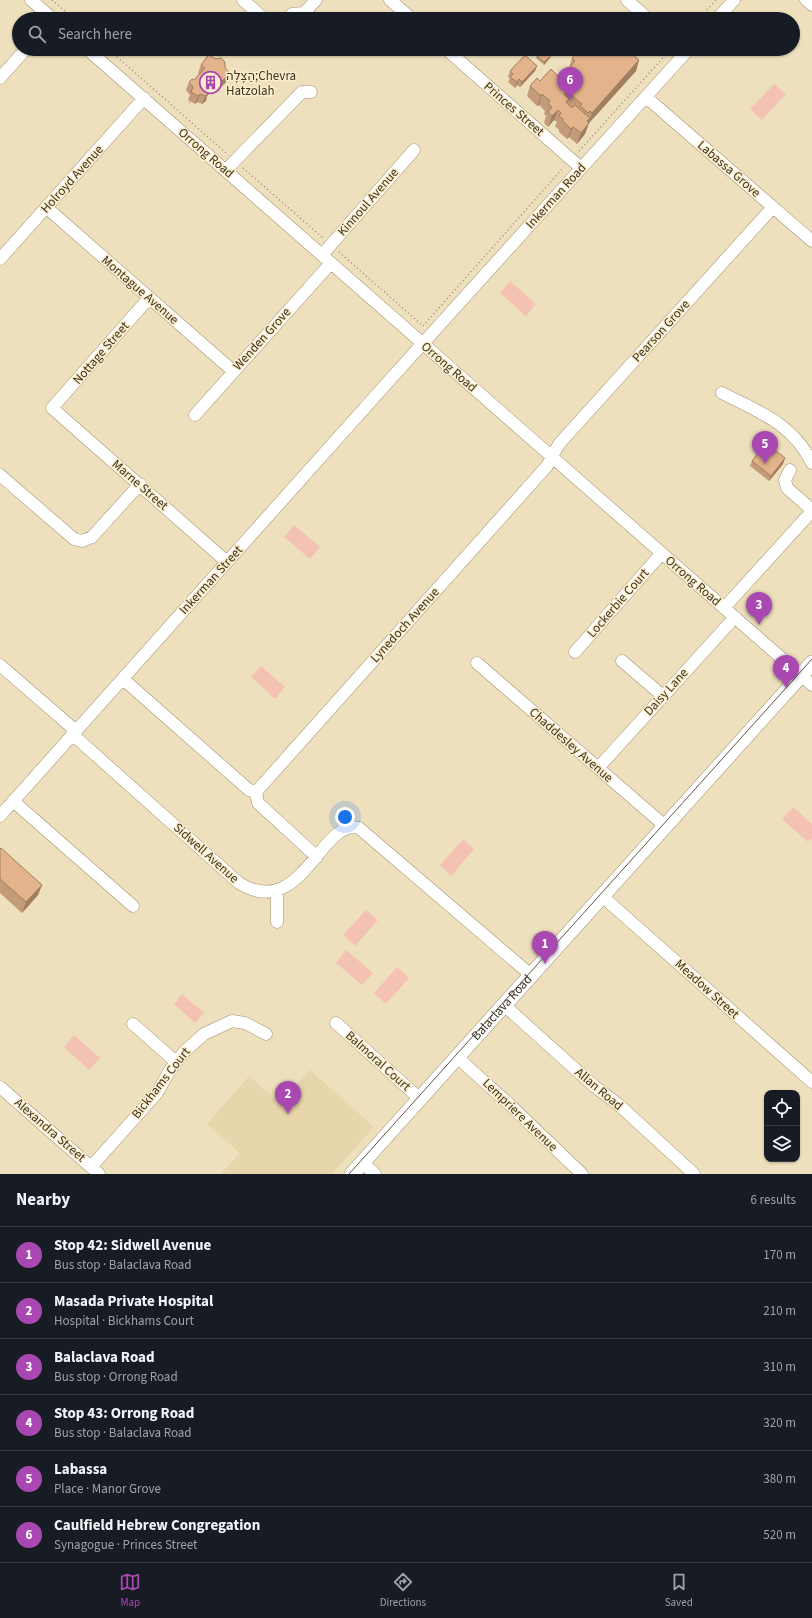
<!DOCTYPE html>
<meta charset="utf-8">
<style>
:root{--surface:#171b24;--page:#242831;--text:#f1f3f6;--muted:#9ea1a6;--line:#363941;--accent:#a948b0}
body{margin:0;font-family:"Source Sans 3",Heebo,sans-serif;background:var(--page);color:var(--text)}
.controls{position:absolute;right:12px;bottom:12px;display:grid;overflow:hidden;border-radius:8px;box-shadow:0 1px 3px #0004}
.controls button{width:36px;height:36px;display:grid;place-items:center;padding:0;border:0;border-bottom:1px solid var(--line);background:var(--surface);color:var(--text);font:20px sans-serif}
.you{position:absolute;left:345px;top:817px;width:14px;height:14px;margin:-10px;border:3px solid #fff;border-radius:50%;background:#1a73e8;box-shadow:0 0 0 6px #1a73e833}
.badge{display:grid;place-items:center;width:26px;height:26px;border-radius:50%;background:var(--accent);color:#fff;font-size:13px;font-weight:700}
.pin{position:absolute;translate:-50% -33px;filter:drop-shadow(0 1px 2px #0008)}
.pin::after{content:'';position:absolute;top:21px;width:14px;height:12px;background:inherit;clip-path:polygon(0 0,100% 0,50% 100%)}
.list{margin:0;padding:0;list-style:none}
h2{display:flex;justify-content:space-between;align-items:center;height:52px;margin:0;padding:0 16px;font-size:17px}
h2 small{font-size:13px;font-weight:400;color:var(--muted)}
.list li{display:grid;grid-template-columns:26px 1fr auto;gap:12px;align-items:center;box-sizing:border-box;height:56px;padding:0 16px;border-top:1px solid var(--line)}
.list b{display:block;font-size:15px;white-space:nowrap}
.list p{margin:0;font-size:13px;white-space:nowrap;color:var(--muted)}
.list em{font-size:13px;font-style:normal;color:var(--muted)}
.icon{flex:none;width:22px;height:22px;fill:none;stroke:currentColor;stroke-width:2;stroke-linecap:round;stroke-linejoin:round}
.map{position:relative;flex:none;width:812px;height:1174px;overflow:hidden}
.search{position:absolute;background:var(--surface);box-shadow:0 1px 3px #0004;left:12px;right:12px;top:12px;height:44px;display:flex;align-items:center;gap:10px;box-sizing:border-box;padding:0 14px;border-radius:22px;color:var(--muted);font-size:15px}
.sheet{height:388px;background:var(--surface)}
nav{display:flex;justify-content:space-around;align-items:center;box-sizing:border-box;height:56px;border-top:1px solid var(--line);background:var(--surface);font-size:11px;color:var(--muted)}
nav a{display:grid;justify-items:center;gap:2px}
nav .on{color:var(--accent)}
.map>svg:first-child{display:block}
</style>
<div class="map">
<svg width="812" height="1174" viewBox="0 0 812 1174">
<rect width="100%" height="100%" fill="#efe0bd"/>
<path fill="#e7d5ab" d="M310,1070l64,57 -42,47h-111l19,-21 -33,-29 42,-48 31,27z"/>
<path fill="#f4c2b2" d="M774,84l12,10 -24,26 -12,-11z
M510,281l26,23 -10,12 -26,-23z
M294,525l26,22 -10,12 -26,-22z
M261,666l24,21 -10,12 -24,-22z
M793,807l19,17v14l-4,4 -26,-23z
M463,839l11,10 -23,27 -11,-11z
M366,910l12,10 -23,26 -12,-11z
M346,950l27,23 -11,12 -26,-22z
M397,967l12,11 -23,26 -12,-11z
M182,994l22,19 -9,10 -21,-19z
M74,1035l26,23 -11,12 -25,-23z"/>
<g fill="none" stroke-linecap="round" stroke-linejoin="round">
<defs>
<path id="minor" d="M31,0l22,19
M243,0l21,19
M390,0l22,19
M627,0l21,19
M806,0l6,5
M288,19l4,-5 12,-1 12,-13
M717,19l17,-19
M87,49l725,636
M446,49l135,119
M0,78l26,-29
M646,97l166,144
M226,170l76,-78h9
M47,208l186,163
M322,255l92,-105
M0,259l144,-161
M149,298l-97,110 175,154
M722,393c37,19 70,30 90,70
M195,415l136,-152
M790,470l-5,10 2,8 25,22
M0,475l74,64 8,2 10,-4 48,-53
M724,608l88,-97
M575,652l86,-98
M622,661l41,35
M477,663l188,163
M0,665l76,66
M123,679l126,111 7,2
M72,734l167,149c63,39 82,-66 120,-55l172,147
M598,768l137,-151
M256,792l291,-326 12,-22 214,-237
M256,792l2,11 59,54
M13,801l120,105
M0,816l387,-433 302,-334
M277,890v32
M602,896l210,186
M504,1005l90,81 25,19 75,69
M336,1023l84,76
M133,1024l43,38
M457,1057l53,48 72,69
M0,1087l99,87
M363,1163l12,11
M91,1167l66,-74 13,-23 15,-19 19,-17 28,-13 13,2 21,11"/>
<g id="major">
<path id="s1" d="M352,1174l460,-511"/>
</g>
</defs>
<use href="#minor" stroke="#9f9171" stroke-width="13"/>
<use href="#major" stroke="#9f9171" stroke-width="16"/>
<path stroke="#988d75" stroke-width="1.5" stroke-dasharray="1 3" stroke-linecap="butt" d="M52,0l22,19
M699,19l17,-19
M108,49l118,104
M189,103l1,-1
M579,151l92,-102
M243,168l80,70
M339,252l84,74 141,-159"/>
<use href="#minor" stroke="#fff" stroke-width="12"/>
<use href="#major" stroke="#fff" stroke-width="15"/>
<path stroke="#5e5745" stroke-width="1" d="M349,1174l463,-515"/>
</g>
<path fill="#c39b78" d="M544,54l6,4 -6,7 -8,-7 1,-2z
M572,58l67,2 -3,11 -47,52 -4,11 -8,10 -8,-7 -2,2 -8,-7v-2l-4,-4 2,-4 -3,-2 -6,7 -4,-4 2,-7 -2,-2 1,-3 -6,-6 -2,1 -10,-10 3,-10 10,-5 20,-3 9,-9z
M201,65l24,3 2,13 -9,9 -3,-3 -8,9 -1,5 -4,3 -5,-2 -2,2 -7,-4 2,-5 -4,-5 3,-8 5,-2 5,-6 -1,-1z
M510,71h25l-15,16 -3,-2 -2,3 -7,-6 2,-4 -2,-1z
M752,461l31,3 -14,17 -19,-15z
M0,849l42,36 -4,10 -16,18 -22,-20z"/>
<path fill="#9f7e61" d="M551,56l-1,2 -6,7v-3z
M639,60l-3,11 -47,52 3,-10z
M537,66l-2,5 -15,16 2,-5z
M230,73l-3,8 -9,9 3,-8z
M218,79l-3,8 -8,9 -1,5 -4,3 6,-13z
M519,79l-2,6 -2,3 2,-6z
M200,94l-3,8 -2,2 3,-8z
M542,94l-3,11 -2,1 4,-10z
M558,110l-4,10 -6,7 4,-11z
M590,118l-3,8 2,-3 -4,11 -8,10 4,-11 6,-12z
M573,127l-4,10 -2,2 4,-10z
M785,458l-2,6 -14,17 2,-5z
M42,885l-4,10 -16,18 4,-11z"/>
<path fill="#e3b48b" stroke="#9f7e61" d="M581,49h45l13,11 -47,53 -2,-2 -2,2 -8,-7 2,-2 -12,-10 -1,1 -3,-3 -2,2 5,5 -3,3 6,6 3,-3 15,13 -3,3 2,2 -8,10 -8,-6 -2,2 -8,-8v-2l-4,-3 2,-3 -3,-3 -6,6 -4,-4 4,-5 -4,-3 2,-3 -8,-7 -1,2 -11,-10 7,-8 3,3 11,-12 9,9 15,-17 -3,-3z
M541,51l3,3 3,-3 4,5 -7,6 -7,-6z
M209,54l6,5 6,-1 4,4v6l5,5 -9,9 -3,-3 -10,12 1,2 -4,3 -5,-2 -2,2 -7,-4 2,-5 -4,-5 3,-3 2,1 11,-12 -4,-3z
M525,55l12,11 -15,16 -3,-3 -2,3 -7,-5 3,-3 -3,-3z
M766,443l19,15 -14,18 -19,-15z
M1,848l41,37 -16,17 -26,-23v-30z"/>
<defs>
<symbol id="building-ring" viewBox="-11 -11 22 22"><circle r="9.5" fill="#fdedca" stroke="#a948b0" stroke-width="1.5"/><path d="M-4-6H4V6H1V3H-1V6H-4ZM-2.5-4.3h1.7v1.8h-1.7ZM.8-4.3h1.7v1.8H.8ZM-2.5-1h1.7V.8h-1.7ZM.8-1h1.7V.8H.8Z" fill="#a948b0"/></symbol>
</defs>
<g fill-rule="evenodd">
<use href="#building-ring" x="198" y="70" width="25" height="25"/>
</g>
<g text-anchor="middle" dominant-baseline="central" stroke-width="3" stroke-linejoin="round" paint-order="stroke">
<g font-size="13" fill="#3b3527" stroke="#fdedca" text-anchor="start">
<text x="226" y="76">הַצָּלָה;Chevra<tspan x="226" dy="15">Hatzolah</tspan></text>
</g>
<g font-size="13" fill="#3b3527" stroke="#fdedca">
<text transform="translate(514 109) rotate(41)">Princes Street</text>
<text transform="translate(206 153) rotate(41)">Orrong Road</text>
<text transform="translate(729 169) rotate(41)">Labassa Grove</text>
<text transform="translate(72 179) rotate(-48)">Holroyd Avenue</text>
<text transform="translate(556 196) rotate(-48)">Inkerman Road</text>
<text transform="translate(368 202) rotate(-49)">Kinnoul Avenue</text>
<text transform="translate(140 290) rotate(41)">Montague Avenue</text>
<text transform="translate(661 331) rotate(-48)">Pearson Grove</text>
<text transform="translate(262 339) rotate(-48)">Wenden Grove</text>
<text transform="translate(101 353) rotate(-49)">Nottage Street</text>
<text transform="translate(449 367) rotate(41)">Orrong Road</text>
<text transform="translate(140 485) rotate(41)">Marne Street</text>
<text transform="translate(211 580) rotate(-48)">Inkerman Street</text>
<text transform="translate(693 581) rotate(41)">Orrong Road</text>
<text transform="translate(618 603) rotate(-49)">Lockerbie Court</text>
<text transform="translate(405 625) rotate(-48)">Lynedoch Avenue</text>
<text transform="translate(666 692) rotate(-48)">Daisy Lane</text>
<text transform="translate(571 745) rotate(41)">Chaddesley Avenue</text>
<text transform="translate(206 853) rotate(42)">Sidwell Avenue</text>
<text transform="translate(707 989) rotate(42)">Meadow Street</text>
<text stroke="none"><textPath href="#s1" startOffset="224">Balaclava Road</textPath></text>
<text transform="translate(378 1061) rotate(42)">Balmoral Court</text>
<text transform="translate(161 1083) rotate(-52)">Bickhams Court</text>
<text transform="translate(599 1089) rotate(40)">Allan Road</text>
<text transform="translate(520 1115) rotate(44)">Lempriere Avenue</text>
<text transform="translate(50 1130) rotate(41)">Alexandra Street</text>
</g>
</g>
</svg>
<div class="controls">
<button><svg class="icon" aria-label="locate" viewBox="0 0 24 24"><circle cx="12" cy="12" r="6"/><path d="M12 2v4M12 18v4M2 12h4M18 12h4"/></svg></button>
<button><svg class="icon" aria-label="layers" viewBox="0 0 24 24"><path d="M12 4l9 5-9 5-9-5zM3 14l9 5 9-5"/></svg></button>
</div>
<div class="you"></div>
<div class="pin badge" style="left:545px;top:964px">1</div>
<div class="pin badge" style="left:288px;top:1114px">2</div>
<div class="pin badge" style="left:759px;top:625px">3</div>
<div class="pin badge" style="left:786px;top:688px">4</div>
<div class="pin badge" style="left:765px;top:464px">5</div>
<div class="pin badge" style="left:570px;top:100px">6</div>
<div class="search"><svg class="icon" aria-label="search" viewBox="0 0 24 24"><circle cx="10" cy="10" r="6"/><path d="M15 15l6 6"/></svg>Search here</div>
</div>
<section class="sheet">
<h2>Nearby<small>6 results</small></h2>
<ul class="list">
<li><span class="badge">1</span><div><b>Stop 42: Sidwell Avenue</b><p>Bus stop · Balaclava Road</p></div><em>170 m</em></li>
<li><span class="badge">2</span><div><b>Masada Private Hospital</b><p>Hospital · Bickhams Court</p></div><em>210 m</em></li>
<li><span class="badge">3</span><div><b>Balaclava Road</b><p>Bus stop · Orrong Road</p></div><em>310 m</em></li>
<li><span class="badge">4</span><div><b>Stop 43: Orrong Road</b><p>Bus stop · Balaclava Road</p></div><em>320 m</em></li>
<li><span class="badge">5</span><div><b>Labassa</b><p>Place · Manor Grove</p></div><em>380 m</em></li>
<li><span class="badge">6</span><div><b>Caulfield Hebrew Congregation</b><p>Synagogue · Princes Street</p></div><em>520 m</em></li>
</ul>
</section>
<nav>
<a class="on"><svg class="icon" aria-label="map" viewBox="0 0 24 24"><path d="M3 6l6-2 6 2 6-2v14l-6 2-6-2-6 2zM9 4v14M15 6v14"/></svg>Map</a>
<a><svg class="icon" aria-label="directions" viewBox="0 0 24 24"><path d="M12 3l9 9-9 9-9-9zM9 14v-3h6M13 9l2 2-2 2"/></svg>Directions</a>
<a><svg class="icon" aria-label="saved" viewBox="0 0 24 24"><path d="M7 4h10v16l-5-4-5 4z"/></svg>Saved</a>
</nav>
